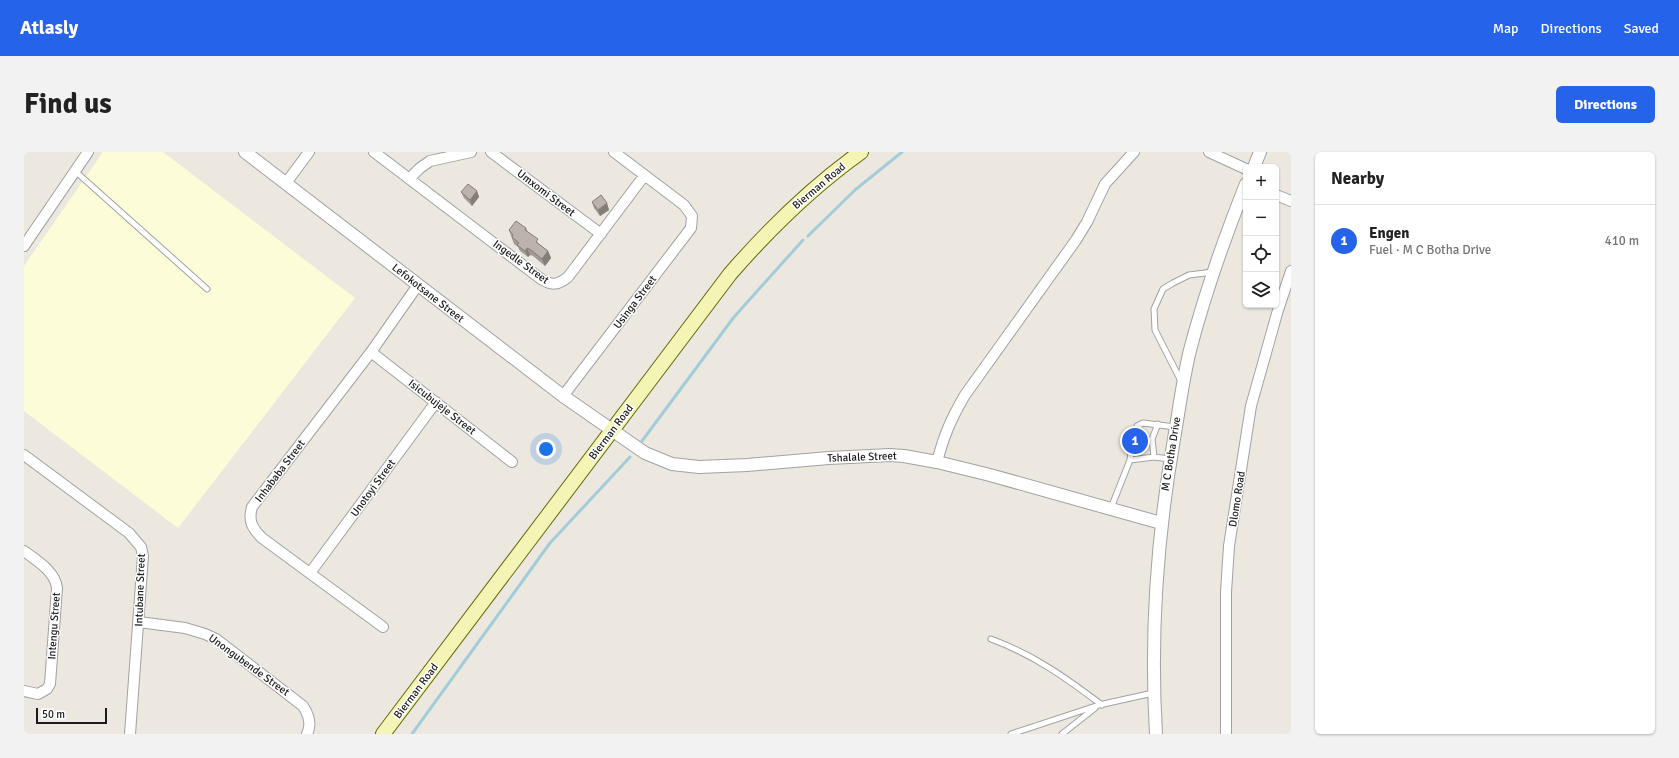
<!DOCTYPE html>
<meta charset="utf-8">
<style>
:root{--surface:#fff;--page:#f2f2f2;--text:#222;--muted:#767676;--line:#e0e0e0;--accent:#2563eb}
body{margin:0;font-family:Signika,sans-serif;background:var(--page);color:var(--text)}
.controls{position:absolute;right:12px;top:12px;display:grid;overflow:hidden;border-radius:6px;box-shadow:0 1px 3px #0004}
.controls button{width:36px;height:36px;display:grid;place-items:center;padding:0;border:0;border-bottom:1px solid var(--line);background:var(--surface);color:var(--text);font:20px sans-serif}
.scale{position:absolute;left:12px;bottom:10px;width:71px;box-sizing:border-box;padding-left:4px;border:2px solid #1b1b1b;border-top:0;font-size:11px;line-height:14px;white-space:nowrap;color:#1b1b1b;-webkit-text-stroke:3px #fff;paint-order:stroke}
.you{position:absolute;left:522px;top:297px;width:14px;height:14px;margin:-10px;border:3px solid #fff;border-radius:50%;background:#1a73e8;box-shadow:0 0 0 6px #1a73e833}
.badge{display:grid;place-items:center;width:26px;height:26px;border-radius:50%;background:var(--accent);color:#fff;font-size:13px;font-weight:700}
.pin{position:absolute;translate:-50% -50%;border:2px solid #fff;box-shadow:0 1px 4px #0006}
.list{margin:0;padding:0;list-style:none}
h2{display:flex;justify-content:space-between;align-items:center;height:52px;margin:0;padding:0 16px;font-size:17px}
h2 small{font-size:13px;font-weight:400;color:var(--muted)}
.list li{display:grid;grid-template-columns:26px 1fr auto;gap:12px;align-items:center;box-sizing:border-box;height:72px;padding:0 16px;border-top:1px solid var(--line)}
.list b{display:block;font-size:15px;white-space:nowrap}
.list p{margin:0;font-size:13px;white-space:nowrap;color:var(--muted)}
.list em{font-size:13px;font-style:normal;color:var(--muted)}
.icon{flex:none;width:22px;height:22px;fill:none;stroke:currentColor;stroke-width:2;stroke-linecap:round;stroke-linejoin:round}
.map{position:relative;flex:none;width:1267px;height:582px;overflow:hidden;border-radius:6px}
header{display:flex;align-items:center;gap:24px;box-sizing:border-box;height:56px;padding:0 20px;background:var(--accent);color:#fff}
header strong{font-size:19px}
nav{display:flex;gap:22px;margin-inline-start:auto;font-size:14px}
.intro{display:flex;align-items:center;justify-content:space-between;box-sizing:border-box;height:96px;padding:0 24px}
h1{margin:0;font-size:28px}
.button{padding:10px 18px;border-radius:6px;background:var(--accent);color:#fff;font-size:14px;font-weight:700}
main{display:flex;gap:24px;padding:0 24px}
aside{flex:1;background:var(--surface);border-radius:6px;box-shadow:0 1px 3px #0004}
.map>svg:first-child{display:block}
</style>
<header>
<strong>Atlasly</strong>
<nav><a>Map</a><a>Directions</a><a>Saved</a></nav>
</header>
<div class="intro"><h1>Find us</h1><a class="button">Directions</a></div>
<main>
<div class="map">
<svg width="1267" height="582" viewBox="0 0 1267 582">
<rect width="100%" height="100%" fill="#ece8e0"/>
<path fill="#fdfcd8" d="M79,0h60l192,146 -177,230 -154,-117v-145z"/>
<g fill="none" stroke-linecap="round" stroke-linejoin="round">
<path stroke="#a2cdd8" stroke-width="3" d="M784,84l47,-46 47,-38
M618,289l92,-124 69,-77
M388,582l138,-191 80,-86"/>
<defs>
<path id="service" d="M51,19l132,118
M1157,229l-26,-51 -1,-21 9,-20 10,-6 16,-8 24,-3
M1130,305l-2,-18 6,-15
M1106,308l24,-3 16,2
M1087,356l19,-48 3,-24 4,-10 6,-3 32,4
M967,487c43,16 74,38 111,66
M987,582l88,-29 54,-12
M1038,582l33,-26"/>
<path id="minor" d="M350,0l167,127c11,7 17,6 27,-2l76,-101
M467,0l110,82
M1185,0l37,17
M386,26l10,-10 10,-7 41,-9
M262,31l23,-31
M1252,43l15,6
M0,94l64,-94
M347,200l141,110
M539,244l128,-168 1,-12 -8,-11 -70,-53
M0,303l105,78 12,14 2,9 -13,178
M913,310c7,-27 14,-43 28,-67l111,-155 11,-18 18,-38 29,-32
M0,399c13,10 31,20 33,37l-7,96 -3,5 -9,5 -14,-3
M286,421l126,-171
M115,470l46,6 20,6 11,5 87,67c6,9 9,18 4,28
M359,475l-121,-89c-10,-10 -14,-17 -10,-31l119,-155 47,-67
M1202,582v-142l3,-46 22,-140 27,-96 13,-39"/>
<path id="tertiary" d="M221,0l318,244 82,57 27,11 27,3 48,-2 82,-7 61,-3 14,1 33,6 53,13 171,48
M1230,15l6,-15
M1132,582c-6,-99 1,-197 18,-295 5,-29 9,-60 16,-89 15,-57 34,-111 56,-166"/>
<path id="secondary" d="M359,582l347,-460c40,-46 82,-87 131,-122"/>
</defs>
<use href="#service" stroke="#a2a2a2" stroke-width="7"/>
<use href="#minor" stroke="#a2a2a2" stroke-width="12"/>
<use href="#tertiary" stroke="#a2a2a2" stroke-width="14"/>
<use href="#secondary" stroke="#62690a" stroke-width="16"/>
<use href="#service" stroke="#fff" stroke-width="5"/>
<use href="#minor" stroke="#fff" stroke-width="10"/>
<use href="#tertiary" stroke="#fff" stroke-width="12"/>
<use href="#secondary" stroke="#f4f5b5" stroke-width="14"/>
</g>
<path fill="#a29a95" d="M453,39l2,6 -7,9 -8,-8 -3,-6z
M568,50l15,1 2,7 -9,6 -6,-8z
M502,76l2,4 11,12 9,7 3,7 -6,8 -12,-10 -3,-1 -2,2 -8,-6 -2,-4 -4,-3 -5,-14z"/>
<path fill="#847d79" d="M453,39l2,6 -7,9 -2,-6z
M583,51l2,7 -9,6 -2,-6z
M503,96l3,7 -2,2 -3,-6z
M524,99l3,7 -6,8 -3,-7z"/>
<path fill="#bcb3ad" stroke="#847d79" d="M444,32l9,7 -7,9 -9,-8z
M577,43l6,8 -9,7 -6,-8z
M492,69l10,7 -1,2 13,9 -2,3 12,9 -6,8 -11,-9 -4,-2 -2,3 -8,-6 2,-2 -7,-6 1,-2 -4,-5z"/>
<g text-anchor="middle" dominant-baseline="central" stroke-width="3" stroke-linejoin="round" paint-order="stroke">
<g font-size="11" fill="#1b1b1b" stroke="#fff">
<text transform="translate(795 34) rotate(-40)">Bierman Road</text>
<text transform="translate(522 41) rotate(37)">Umxomi Street</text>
<text transform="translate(497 110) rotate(36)">Ingedle Street</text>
<text transform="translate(404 141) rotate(38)">Lefokotsane Street</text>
<text transform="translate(611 150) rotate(-53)">Usinga Street</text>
<text transform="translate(418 255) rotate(38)">Isicubujeje Street</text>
<text transform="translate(587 280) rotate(-53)">Bierman Road</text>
<text transform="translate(1147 302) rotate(-81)">M C Botha Drive</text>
<text transform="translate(838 305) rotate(-2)">Tshalale Street</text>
<text transform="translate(256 319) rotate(-53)">Inhababa Street</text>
<text transform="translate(349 336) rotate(-54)">Unotoyi Street</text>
<text transform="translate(1213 347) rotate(-81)">Dlomo Road</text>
<text transform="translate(116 438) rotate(-88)">Intubane Street</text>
<text transform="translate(30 474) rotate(-86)">Intengu Street</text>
<text transform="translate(225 513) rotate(36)">Unongubende Street</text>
<text transform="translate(392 539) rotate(-53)">Bierman Road</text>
</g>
</g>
</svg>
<div class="controls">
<button>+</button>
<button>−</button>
<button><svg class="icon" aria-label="locate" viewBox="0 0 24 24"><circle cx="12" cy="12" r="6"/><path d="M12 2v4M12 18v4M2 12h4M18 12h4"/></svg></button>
<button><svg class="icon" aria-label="layers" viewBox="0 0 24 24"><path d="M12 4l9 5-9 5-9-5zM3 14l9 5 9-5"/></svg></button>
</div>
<div class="scale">50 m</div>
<div class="you"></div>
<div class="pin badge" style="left:1111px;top:289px">1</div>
</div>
<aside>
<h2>Nearby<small></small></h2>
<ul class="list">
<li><span class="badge">1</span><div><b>Engen</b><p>Fuel · M C Botha Drive</p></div><em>410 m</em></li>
</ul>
</aside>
</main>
